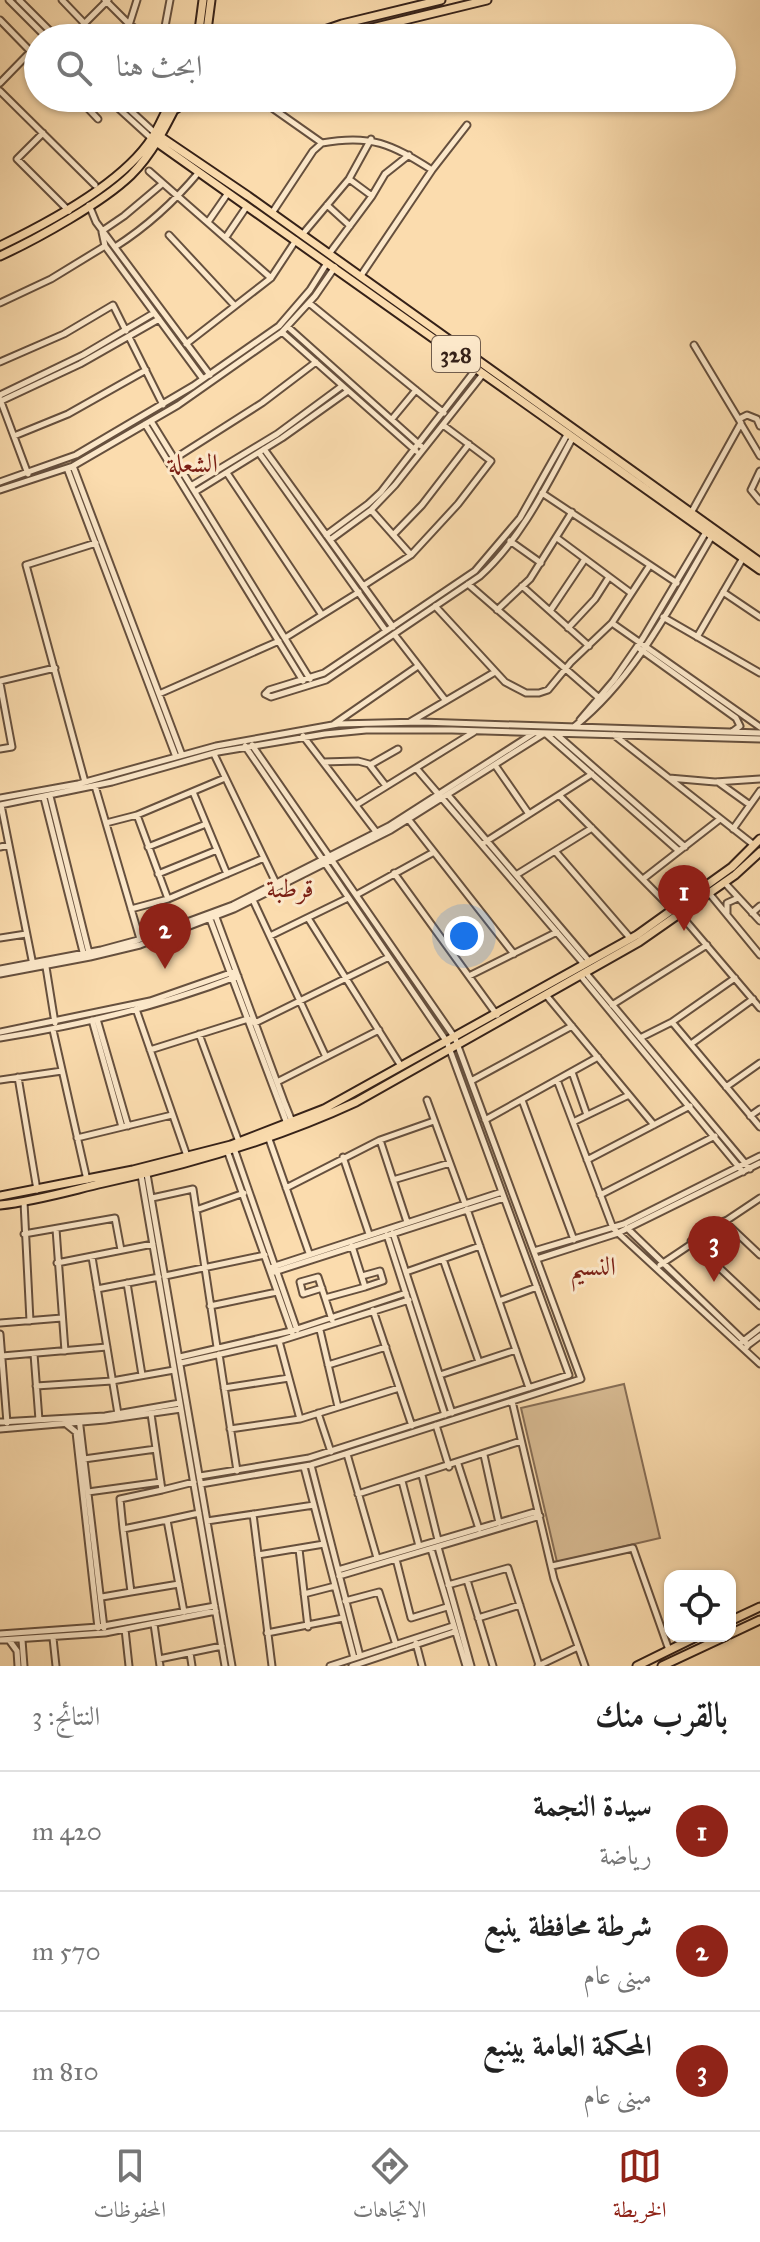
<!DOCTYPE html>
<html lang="ar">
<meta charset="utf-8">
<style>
:root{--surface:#fff;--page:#f2f2f2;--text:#222;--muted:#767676;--line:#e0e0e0;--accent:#8f2418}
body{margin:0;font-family:"IM FELL Great Primer",Amiri,serif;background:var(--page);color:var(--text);direction:rtl}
.controls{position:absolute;right:24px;bottom:24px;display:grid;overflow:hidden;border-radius:16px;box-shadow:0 2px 6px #0004}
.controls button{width:72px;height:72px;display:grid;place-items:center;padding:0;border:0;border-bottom:2px solid var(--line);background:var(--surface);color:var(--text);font:40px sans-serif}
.you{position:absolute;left:464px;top:936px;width:28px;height:28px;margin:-20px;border:6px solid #fff;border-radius:50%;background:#1a73e8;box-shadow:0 0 0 12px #1a73e833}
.badge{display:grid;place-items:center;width:52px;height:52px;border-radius:50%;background:var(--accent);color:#fff;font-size:26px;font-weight:700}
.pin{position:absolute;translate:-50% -66px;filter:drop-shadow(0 2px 4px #0008)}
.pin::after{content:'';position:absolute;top:42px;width:28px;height:24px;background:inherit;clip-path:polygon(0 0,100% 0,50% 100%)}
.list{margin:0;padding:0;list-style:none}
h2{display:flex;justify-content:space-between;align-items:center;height:104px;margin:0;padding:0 32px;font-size:34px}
h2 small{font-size:26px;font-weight:400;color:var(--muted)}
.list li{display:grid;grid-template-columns:52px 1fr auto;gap:24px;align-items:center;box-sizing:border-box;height:120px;padding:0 32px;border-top:2px solid var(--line)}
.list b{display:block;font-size:30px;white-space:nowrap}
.list p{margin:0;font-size:26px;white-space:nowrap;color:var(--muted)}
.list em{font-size:26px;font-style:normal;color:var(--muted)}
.icon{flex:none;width:44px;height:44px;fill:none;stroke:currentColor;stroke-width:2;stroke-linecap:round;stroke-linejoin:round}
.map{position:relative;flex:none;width:760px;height:1666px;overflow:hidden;direction:ltr}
.search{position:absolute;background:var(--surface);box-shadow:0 2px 6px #0004;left:24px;right:24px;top:24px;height:88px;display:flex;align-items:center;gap:20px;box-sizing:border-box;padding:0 28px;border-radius:44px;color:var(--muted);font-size:30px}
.sheet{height:464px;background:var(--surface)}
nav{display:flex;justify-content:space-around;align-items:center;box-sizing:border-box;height:112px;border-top:2px solid var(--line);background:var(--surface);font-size:22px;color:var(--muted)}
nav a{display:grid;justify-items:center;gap:4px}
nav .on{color:var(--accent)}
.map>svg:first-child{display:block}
</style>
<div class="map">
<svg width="760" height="1666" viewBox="0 0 760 1666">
<rect width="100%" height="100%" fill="#fbdcae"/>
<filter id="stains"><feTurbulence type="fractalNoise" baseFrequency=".0025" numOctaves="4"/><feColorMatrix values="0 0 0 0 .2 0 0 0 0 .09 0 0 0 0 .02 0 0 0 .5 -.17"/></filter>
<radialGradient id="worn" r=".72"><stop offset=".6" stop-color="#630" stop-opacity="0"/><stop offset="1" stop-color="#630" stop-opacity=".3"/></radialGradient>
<path fill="#d9bc94" stroke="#876e56" stroke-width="2" d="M624,1384l36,154 -103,24 -36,-154z"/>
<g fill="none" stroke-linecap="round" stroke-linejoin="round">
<defs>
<path id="minor" d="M9,0l38,38
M19,0l38,38
M62,0l23,24
M105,0l25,25 18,13
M0,20l38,39
M70,38l38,-38
M125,38l12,-38
M161,38l3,-6 6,-32
M0,83l38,-39
M0,91l95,94
M78,98l20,21
M107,98l45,41
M117,98l38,35
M258,98l64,45 -9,8 -41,62
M43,133l-26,26 52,52
M322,143c49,-9 69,1 110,27
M149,171l122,107 -85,66
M349,179l23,17
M89,205l7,17 114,153
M327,205l23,21
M208,222l20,-29
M102,231l22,-15 38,-32
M102,232l3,14 98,133
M169,235l66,71
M302,235l47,-56 22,-40
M226,237l21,-31
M115,247c33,-21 59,-45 84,-75
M329,254l43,-58 13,-22 24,-19
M360,277l72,-107 35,-45
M271,278l25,-38
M0,303l51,-24 54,-33
M309,303l135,110
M288,327l133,119
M282,332l134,119
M129,337l34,68
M0,362l64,-28 49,-29 13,26
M0,395l83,-40 71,-42
M0,399l28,75
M1,401l79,-37 79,-45
M392,419l24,-29
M739,419l8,-4 10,4 3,7
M151,421l159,258
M145,424l158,257
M741,424l19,32
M568,433l-48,85 -45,53 -151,102 -55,17 -4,4 6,3 55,-17 154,-104c41,-37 67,-91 93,-139
M14,436l54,-22 78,-44
M264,449l129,178
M259,453l127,178
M174,459l88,-56 54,-41
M73,466l109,289
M67,468l109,289
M760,471l-9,19 9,11
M227,473l95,142
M0,482l76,-27 117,-69 86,-60 31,-36 17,-27
M191,486l86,-52 65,-48
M0,490l73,-24 105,-61 104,-73 33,-36 20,-29
M195,492l87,-54 66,-47
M542,493l135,90
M371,510l40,45
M691,513l50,-90 -47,-78
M326,535l42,-31 13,-12 95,-123
M393,535l29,-30 47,-61
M557,538l74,55
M330,540l41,-30 24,-25 88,-111
M510,541l31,22
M468,584l131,114
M363,586l48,-31 47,-51 33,-43 -48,-36
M522,586l67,60
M723,592l37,25
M435,606l70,76 21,11h13l9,-3 23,-28 41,-39 38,-58
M497,610l33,-31 42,-67
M550,611l35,-52
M663,617l97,56
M612,623l148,104
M568,628l27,-29 14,-22
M394,634l52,67
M697,637l46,-79
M285,638l74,-46
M640,649l96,69 4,8 -8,6
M0,681l55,-13
M0,683l12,64 -12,2
M159,694l120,-53
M580,720l34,-40 29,-42 63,-106
M410,722l85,-50
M334,724l84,-58
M575,726c61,-49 98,-124 137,-190
M556,734l129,113
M614,735l140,110
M303,736l74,97
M214,754l62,129
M323,762l35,-1 11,3 17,22
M370,765l28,-16
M495,765l34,49
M416,768l168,196
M669,778l46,4 45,-3
M85,782l-59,-217 70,-22
M718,782l32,23
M95,786l45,153
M193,792l34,82
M448,795l141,166
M559,795l33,-21
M50,796l39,157
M0,798l78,-14 138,-38 122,-22 83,-2 339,11
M44,798l40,158
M0,805l112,-23 106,-30 107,-18 41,-4h86l308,9
M1,805l32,160
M356,805l118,-73
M137,815l31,84
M409,820l105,134
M106,823l31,-8 88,-37
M733,829l27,-38
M482,844l77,-49 114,115
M0,847l9,-2
M148,847l58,-23
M555,851l76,88
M394,873l103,142
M158,874l59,-24
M516,875l76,-47
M643,879l77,-60
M724,882l36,39
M709,893l51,62
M356,895l78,-43
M253,900l73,157
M131,909l37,-10 96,-41
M679,913l81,95
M727,913v-10l11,-5
M752,913l8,-7
M216,917l69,187 6,15 5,2
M308,918l93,148
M210,919l76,202 -1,3
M270,936l78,-38
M0,938l26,-4
M46,967l9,56
M0,969l101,-19 37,-10 95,-35 156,-79 145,-93
M585,972l165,197
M0,974l90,-17 50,-12 94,-36 157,-79 154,-97 134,118
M580,975l163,197
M469,976l88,-44
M546,995l108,130
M612,1005l95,-60
M136,1009l51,147
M97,1019l31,107
M92,1020l30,107
M672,1022l88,105
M53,1030l34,150
M0,1032l150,-31 86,-30
M199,1034l40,108
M0,1038c82,-13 161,-32 238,-62
M640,1038l32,-16 63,-44
M691,1044l62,-45
M150,1050l98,-31 7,4 134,-66
M572,1072l15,43
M18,1077l19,113
M0,1080l62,-9
M557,1080l56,148 5,5 142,-70
M471,1081l101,-55
M277,1082l102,-52
M726,1087l34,-24
M427,1100l38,104
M522,1100l52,140
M750,1116l10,-7
M485,1120l113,-63
M573,1122l56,-27
M77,1138l95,-23
M269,1139l40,114
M380,1140l27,82
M235,1151l62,179
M228,1153l64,180
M343,1157l26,77
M587,1160l103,-54
M147,1174l85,492
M141,1175l84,491
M393,1180l57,-17
M286,1188l94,-48 54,-19
M600,1195l115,-59
M152,1198l41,-9 24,158
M24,1202l6,119
M467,1209l62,179
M196,1210l48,-17
M724,1221l36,34
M627,1228l121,117 -3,4
M56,1229l9,122
M393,1233l59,180
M24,1234l91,-16 6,32
M387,1235l58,180
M691,1241l69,65
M534,1251l90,-27 136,-68
M92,1257l26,157
M443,1259l36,103
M537,1259l81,-26 142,131
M57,1263l96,-19
M660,1265l100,-67
M269,1268l233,-76
M406,1272l74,-26
M271,1273l233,-75
M165,1276l100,-21
M362,1276l18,-5 3,10 -18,6
M127,1283l15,92
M322,1288l-19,6 -3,-12 18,-5 7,21 40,-11 -13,-41
M97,1289l62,-12
M325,1298l7,22
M499,1301l38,-14
M210,1306l67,-14
M373,1310l39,116
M0,1323l62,-5
M320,1330l18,77
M0,1334l7,89
M279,1341l21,78
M742,1342l18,-14
M748,1345l12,-9
M34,1354l5,66
M219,1354l18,117
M2,1356l105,-9
M180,1357l111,-26 115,-38
M181,1363l98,-22 130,-41
M328,1365l58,-18
M440,1375l76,-25
M36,1386l76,-5 62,-11
M224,1388l65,-10
M512,1401l42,178 31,87
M318,1413l13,39
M79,1418l25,210
M0,1422l105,-6 75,-13
M66,1424l10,8 22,196
M436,1425l13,42
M0,1429l105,-9 76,-11
M230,1429l70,-10 99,-31
M347,1454l30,104
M484,1455l15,68
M84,1459l72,-10
M458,1464l21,65
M311,1465l49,191
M304,1467l50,191
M422,1475l16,65
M200,1476l109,-18 260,-83 -122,-333 -202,-296
M402,1481l17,65
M201,1484l110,-19 270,-86 -126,-341 -203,-293
M162,1490l32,-8
M88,1492l73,-10
M358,1494l163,-53
M253,1514l19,152
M207,1521l107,-16
M123,1529l-3,-30 42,-9 -11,-76
M438,1547l33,119
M299,1549l9,78
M431,1549l35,117
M258,1555l66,-11
M396,1559l15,59 36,-11
M552,1566l81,-18 36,102
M338,1570l200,-59
M339,1576l201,-60
M467,1580l26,86
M448,1585l60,-17 31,97
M131,1592l48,-8
M304,1594l31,-8
M102,1597l29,-5 -8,-63 44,-9
M345,1601l34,-9 17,53
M184,1612l-17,-92 32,-7
M478,1618l42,-13
M154,1624l6,42
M125,1629l4,37
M267,1633l76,-15
M0,1634l98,-7 117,-21
M53,1638l3,28
M0,1640l105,-7 111,-22
M9,1640l8,11 1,15
M22,1640l2,26
M416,1643l6,23
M190,1653l2,13
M159,1659l63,-13
M330,1666l123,-40
M352,1666l102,-34
M538,1666l40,-19"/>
<path id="major" d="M198,38l5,-38
M206,38l5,-38
M301,38l41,-14 99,-24
M331,38l156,-38
M176,109l17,-11
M155,133l93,63 512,366
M152,139l608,431
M0,246c48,-23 123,-63 152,-108 8,-13 14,-27 20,-40
M0,256c37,-17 102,-53 131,-81 22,-22 35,-49 49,-77
M0,1196l133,-26 98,-25 93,-36 313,-174 95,-68 28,-28
M0,1205c35,-4 69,-14 103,-22 88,-19 171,-43 253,-81l283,-160 96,-67 25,-23
M730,1621l30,-14
M730,1634l30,-14
M637,1666l61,-30
M662,1666l64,-30"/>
</defs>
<use href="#minor" stroke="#66503e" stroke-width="9"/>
<use href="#major" stroke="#352118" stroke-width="11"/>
<use href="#minor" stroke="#fce8ca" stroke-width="5"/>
<use href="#major" stroke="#fbdcae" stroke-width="7"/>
</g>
<g text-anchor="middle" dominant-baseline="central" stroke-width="6" stroke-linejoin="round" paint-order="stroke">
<rect fill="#fce8ca" stroke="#715d4d" stroke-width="2" x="432" y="336" width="48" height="36" rx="6"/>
<g font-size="22" font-weight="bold" fill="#352118">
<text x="456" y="354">328</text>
</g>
<g font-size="26" fill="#7a1f14" stroke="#fce8ca">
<text x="193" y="463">الشعلة</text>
<text x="290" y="888">قرطبة</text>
<text x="593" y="1266">النسيم</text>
</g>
</g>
<rect width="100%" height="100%" filter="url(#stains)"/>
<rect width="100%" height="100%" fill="url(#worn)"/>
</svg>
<div class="controls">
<button><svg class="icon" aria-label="locate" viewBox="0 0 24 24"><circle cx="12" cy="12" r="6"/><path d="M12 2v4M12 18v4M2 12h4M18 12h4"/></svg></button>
</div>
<div class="you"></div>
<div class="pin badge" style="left:684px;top:931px">1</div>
<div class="pin badge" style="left:165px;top:969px">2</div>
<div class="pin badge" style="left:714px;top:1282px">3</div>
<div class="search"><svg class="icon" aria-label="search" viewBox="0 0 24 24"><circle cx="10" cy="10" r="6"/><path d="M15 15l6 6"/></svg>ابحث هنا</div>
</div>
<section class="sheet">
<h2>بالقرب منك<small>النتائج: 3</small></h2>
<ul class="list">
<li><span class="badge">1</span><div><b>سيدة النجمة</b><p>رياضة</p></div><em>420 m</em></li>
<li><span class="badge">2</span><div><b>شرطة محافظة ينبع</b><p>مبنى عام</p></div><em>570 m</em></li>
<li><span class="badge">3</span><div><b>المحكمة العامة بينبع</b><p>مبنى عام</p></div><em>810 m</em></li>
</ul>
</section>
<nav>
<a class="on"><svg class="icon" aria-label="map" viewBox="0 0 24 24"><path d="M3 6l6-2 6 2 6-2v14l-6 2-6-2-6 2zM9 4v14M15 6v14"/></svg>الخريطة</a>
<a><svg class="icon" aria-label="directions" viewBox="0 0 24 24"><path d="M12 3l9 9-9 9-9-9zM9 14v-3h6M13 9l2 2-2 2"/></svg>الاتجاهات</a>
<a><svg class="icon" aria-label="saved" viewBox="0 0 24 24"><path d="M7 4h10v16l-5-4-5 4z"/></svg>المحفوظات</a>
</nav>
